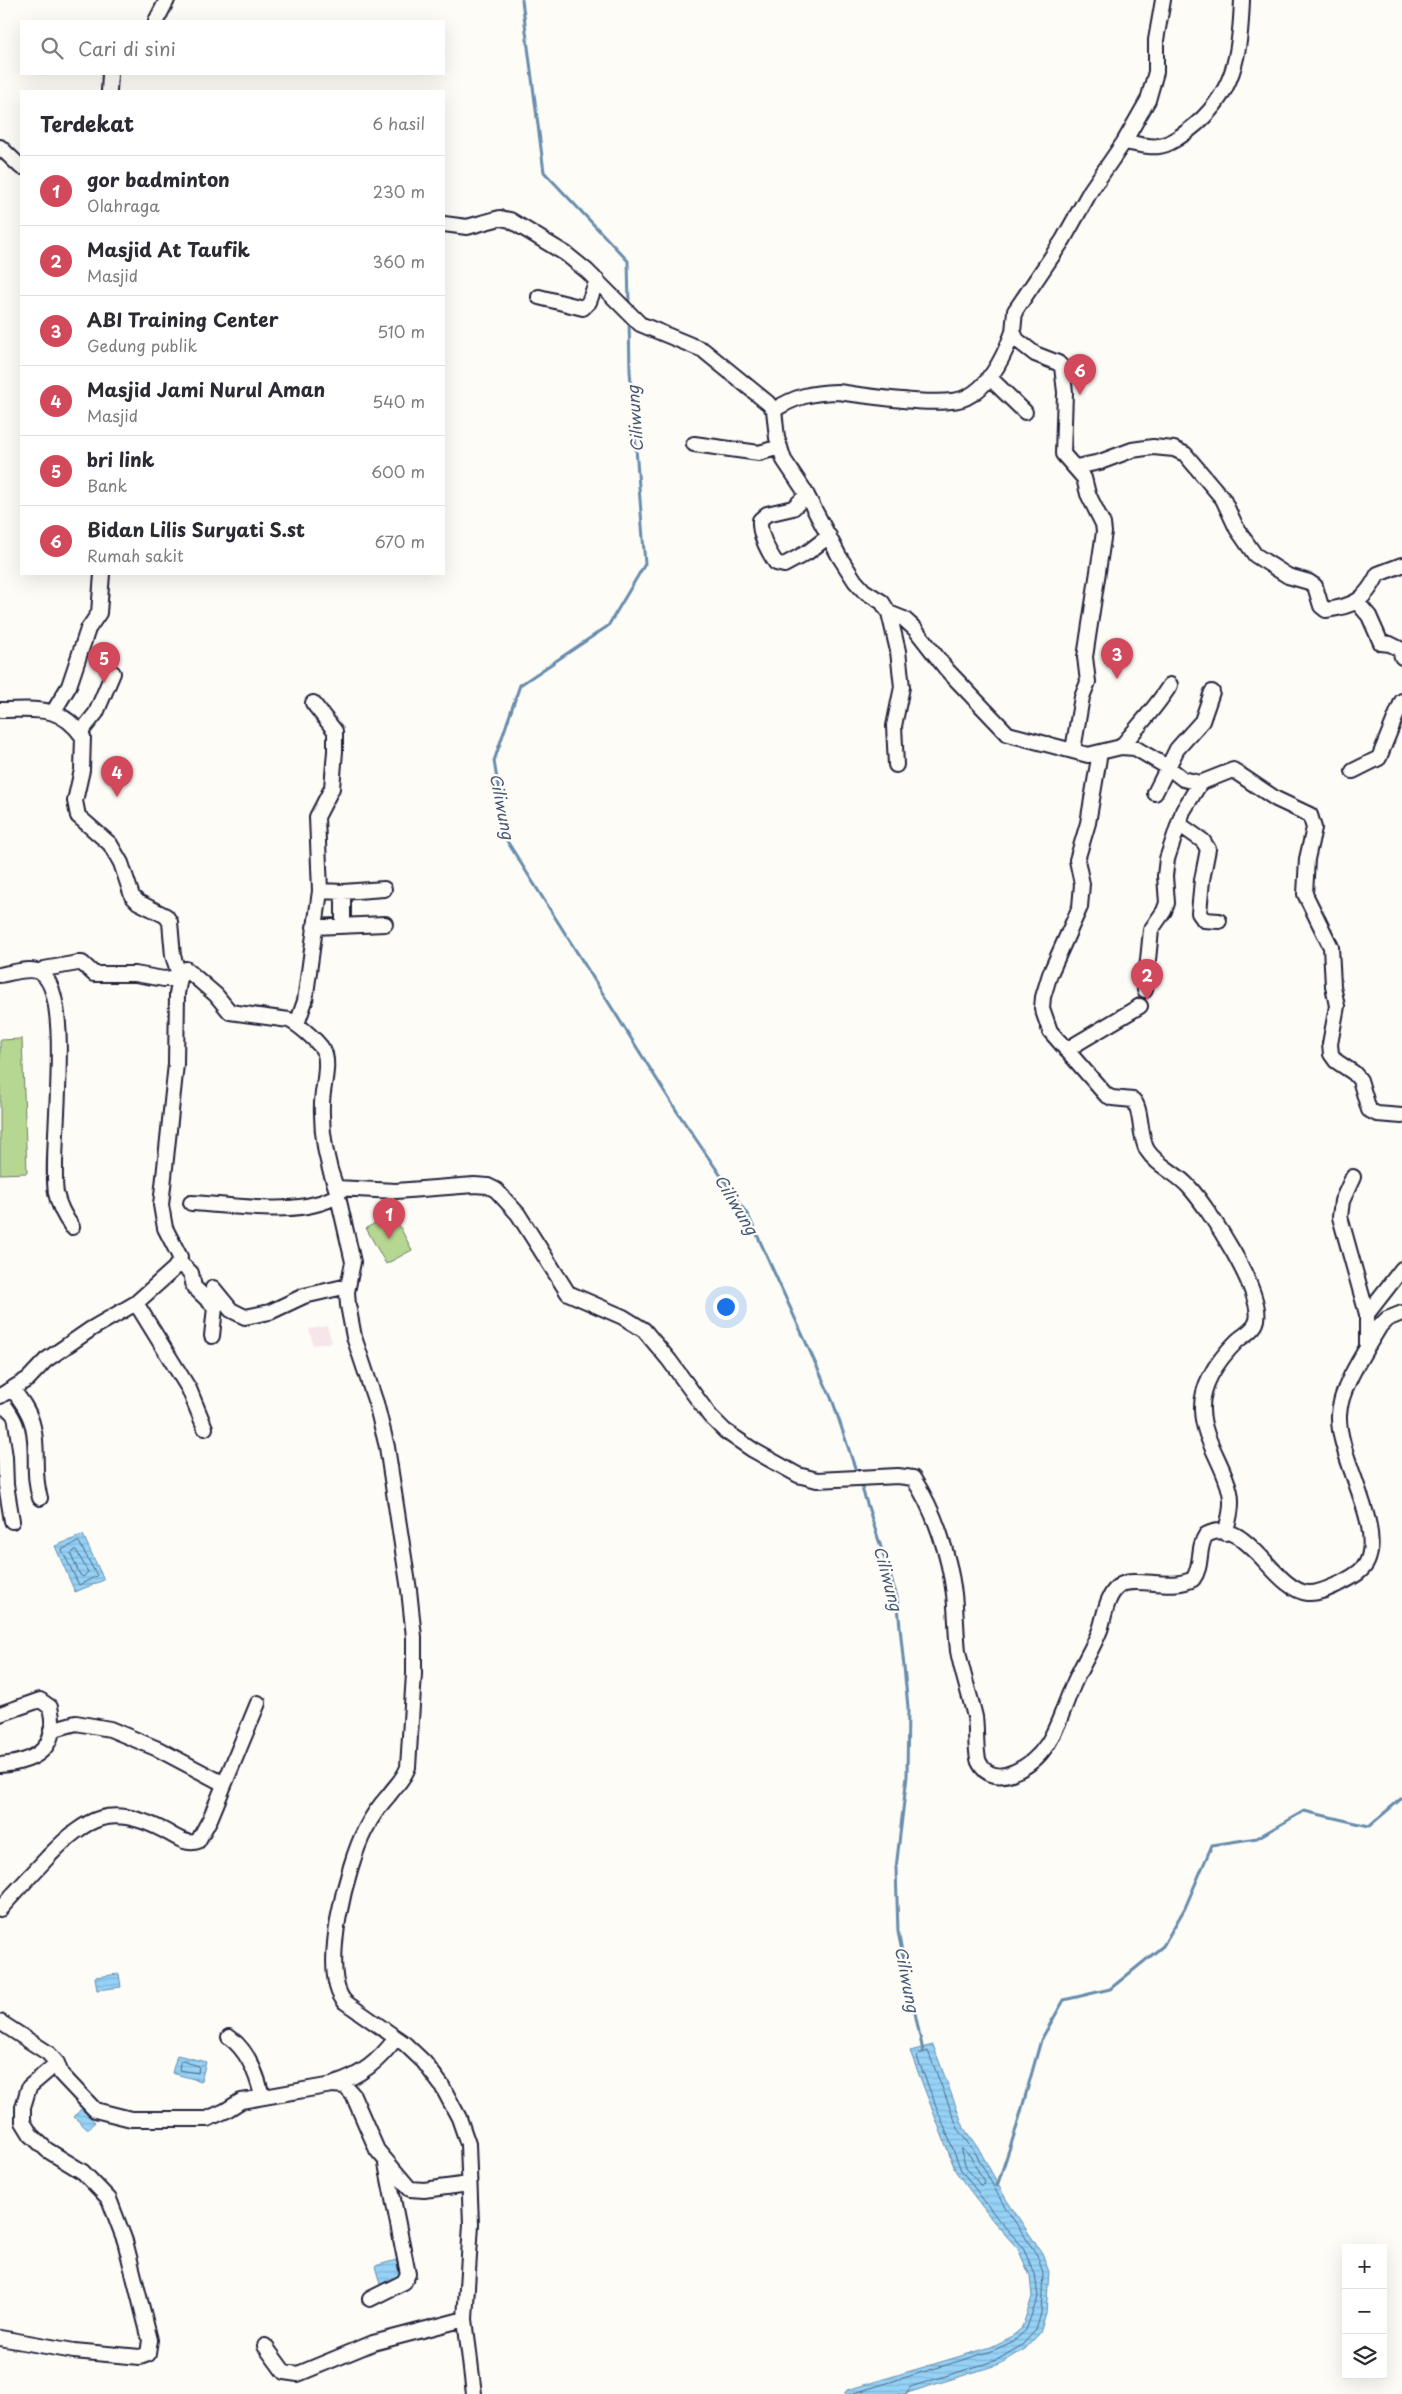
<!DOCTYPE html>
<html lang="id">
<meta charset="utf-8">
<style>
:root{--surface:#fff;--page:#f7f7f7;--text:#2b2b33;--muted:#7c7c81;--line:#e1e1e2;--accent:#d1495b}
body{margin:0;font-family:"Playpen Sans",sans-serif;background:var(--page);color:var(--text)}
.controls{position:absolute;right:15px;bottom:15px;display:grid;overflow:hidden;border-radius:0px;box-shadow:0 5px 20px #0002}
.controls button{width:45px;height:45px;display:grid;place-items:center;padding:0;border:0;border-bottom:1px solid var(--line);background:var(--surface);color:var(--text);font:25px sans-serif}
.you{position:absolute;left:725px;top:1306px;width:18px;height:18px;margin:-12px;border:4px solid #fff;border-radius:50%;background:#1a73e8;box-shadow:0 0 0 8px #1a73e833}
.badge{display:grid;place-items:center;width:32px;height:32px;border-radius:50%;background:var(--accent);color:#fff;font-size:16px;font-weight:700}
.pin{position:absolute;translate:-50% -41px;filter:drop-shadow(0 1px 2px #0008)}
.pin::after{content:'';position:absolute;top:26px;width:18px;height:15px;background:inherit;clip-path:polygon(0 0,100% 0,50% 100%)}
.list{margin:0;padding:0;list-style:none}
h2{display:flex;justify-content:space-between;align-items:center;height:65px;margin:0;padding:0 20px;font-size:21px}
h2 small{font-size:16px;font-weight:400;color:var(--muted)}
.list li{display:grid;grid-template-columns:32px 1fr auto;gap:15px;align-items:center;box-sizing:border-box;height:70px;padding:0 20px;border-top:1px solid var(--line)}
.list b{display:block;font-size:19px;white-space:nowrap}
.list p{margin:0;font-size:16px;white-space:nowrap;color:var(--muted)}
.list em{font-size:16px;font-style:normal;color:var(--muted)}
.icon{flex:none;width:28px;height:28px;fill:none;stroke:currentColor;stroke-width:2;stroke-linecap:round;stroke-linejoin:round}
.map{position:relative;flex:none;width:1402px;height:2394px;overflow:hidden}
.search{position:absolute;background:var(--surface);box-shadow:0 5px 20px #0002;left:20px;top:20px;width:425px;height:55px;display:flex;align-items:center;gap:12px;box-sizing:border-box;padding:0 18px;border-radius:0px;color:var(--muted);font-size:19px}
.panel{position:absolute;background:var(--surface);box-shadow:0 5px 20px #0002;left:20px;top:90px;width:425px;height:485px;border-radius:0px}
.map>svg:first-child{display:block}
</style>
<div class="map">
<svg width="1402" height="2394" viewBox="0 0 1402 2394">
<defs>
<pattern id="water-rules" width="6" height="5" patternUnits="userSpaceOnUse" patternTransform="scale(1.25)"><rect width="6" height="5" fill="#95d2f6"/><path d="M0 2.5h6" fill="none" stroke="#80b4d4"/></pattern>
</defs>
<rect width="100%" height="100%" fill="#fdfcf7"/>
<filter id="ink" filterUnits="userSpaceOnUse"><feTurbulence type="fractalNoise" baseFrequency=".02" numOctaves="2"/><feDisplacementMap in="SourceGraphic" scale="10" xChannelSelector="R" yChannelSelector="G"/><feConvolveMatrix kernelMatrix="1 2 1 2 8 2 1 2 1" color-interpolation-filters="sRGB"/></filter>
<g filter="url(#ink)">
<path fill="#f6e6ea" d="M327,1326l5,16 -19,3 -4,-16z"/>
<path fill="#b5d791" stroke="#6c7c66" d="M22,1039l5,134 -27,1v-134z
M393,1214l19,36 -26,14 -20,-36z"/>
<path fill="url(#water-rules)" stroke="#678cab" d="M83,1535l21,45 -29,12 -20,-46z
M119,1974l2,13 -24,3 -2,-13z
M933,2045l31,83 16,23 26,48 36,54 7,19 -3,42 -6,19 -15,16 -25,15 -96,30h-60l3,-4 144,-43 20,-10 11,-9 10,-31 -2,-21 -12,-27 -24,-27 -38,-50 -46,-121z
M177,2055l29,7 -5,19 -29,-8z
M81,2109l14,13 -7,8 -14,-13z
M396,2260l4,15 -5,9 -13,7 -7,-25z"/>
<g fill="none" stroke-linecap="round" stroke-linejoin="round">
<path stroke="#506886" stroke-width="1" d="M79,1542l18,34 -18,9 -17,-35z
M76,1550l12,22 -5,5 -3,-2 -9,-21z
M182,2061l17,5 -1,7 -19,-3 1,-7z
M962,2149l9,8 13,25 -1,3h-3l-14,-18 -5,-16z
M851,2394l141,-43 22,-10 12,-11 12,-33 -3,-23 -13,-28 -24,-27 -37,-49 -44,-113 2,-3 9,-3 31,80 17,23 26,48 35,53 6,18 -2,40 -5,17 -14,15 -25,15 -87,27 -4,7"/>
<path stroke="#678cab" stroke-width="3" d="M522,0l22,172 84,89 1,44
M629,319l1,52 15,193 -37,62 -88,59 -26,76 13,80 171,272 71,104 84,185 24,72
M860,1482l37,115 11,110 -1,69 -11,92 2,64 25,119
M997,2186l20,-60 24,-86 23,-40 46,-11 53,-43 22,-38 27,-63 45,-7 47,-27 65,15 33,-28"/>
<defs>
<path id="minor" d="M156,21l11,-21
M109,91l1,-17
M1124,142c11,1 24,6 35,4 10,-1 22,-10 30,-16 46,-35 51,-76 53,-130
M0,147l21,20
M444,224l23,3 33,-9 10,2 56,34 21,17 53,53 63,26 65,53 6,7 3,28 7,22 20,30 35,66 16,25 9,10 18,11 7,11 15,6 11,10 32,41 61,64 80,21 33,-8 14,1 34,20 14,11 17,4 33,-13 43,29 34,16 4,13 -7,31 -2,35 26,53 2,39 4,20 -7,38 1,10 5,7 18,12 6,7 9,30 8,4 25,2
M539,297l44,11 6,-6 8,-22
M989,377l36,35
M774,410c22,-14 37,-17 63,-18 27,3 108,17 130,5 23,-11 38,-43 46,-65
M694,444l65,9 21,-6
M1076,467l24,-5 32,-12 21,-3 21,2 11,5 38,45 14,30 18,26 33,21 21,6 6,4 6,20 5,4c29,-4 39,-10 52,-36l24,-9
M807,495l-14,13 -26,6 -7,6c-1,14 8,31 16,43l8,2 24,-13 21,-16
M1357,602l12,14 12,27 9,1 10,5 2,8
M889,613l9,38 4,36 -8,39 2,39
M0,710c36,0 60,-6 83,27l-1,33 -7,31 3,15 32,28 11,19 11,33 6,6 28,14 4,6 3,34 7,21 6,-8 30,26 14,17 59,8c9,4 33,24 36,34 4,15 -3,35 -3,50 -1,29 4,57 14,84l60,3 78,-6 14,1 8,4 22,24 50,79 55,24 21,13 25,30 41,56 15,15 28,19 45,25 19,5 81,-4 15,2c22,33 36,77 41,116 2,19 2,38 4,57 4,22 12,44 17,66 2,12 0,36 4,45 7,15 22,16 35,10 40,-16 45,-57 61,-91 8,-18 18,-33 25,-51 5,-15 6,-34 19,-44 14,-11 52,5 74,-7 10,-13 4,-31 13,-44 40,-22 67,55 102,58 11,1 23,-6 33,-10 9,-5 22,-11 26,-21 17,-37 -30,-105 -28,-147 1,-28 27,-65 41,-89l7,-7 15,-6
M54,711l15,-25 19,-57 11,-16 3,-39
M80,733l16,-20 17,-40
M1121,747c17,-21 35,-39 49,-62
M1073,750l9,-53 6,-15 -3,-25 19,-125 -1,-8 -15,-30 -4,-16 -21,-24 2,-62 -3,-25 -4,-4 -23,-9 -18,-14 -4,-8 2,-21 48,-71 28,-50 33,-48 24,-42 8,-28v-32l7,-40
M1096,754l3,4 -11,65 -11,37 5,24 -2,23 -30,67 -7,23 -1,11 8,23 56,64 6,3 21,2c9,8 6,36 14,50 10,16 30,23 42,37 18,19 79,111 67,136 -3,8 -14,13 -19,18 -18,18 -36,43 -35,69 1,30 22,54 28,82 3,14 -1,28 -5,41
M1353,771l26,-13 23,-57
M1155,793l22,-44 25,-28 10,-29
M1179,824l24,17 5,8 -6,31 -3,33 5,7 15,1
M320,891l23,1 41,-3
M343,925v-33
M314,927l71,-3
M0,975c11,-2 31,-9 41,-2 34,23 8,178 15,220 3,14 8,23 16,34
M1145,990l6,-60 13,-19 3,-8 -2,-27 2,-17 16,-48 17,-28
M297,1024l8,-23 15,-110 -3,-74 15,-29 3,-37v-20l-22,-28
M1066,1050l74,-44
M1353,1177l-11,24 -2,16 27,97v31
M336,1188l17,74 -6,30 1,13 6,32 22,66 11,44 22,143 5,47v37l-6,93c-4,12 -12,18 -19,28 -9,10 -18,23 -24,35 -17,33 -47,143 -20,172l60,42 19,18 18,24 17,32 9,26 3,80 -6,95 9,75
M191,1203c43,2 110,15 147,-8
M179,1262l12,11 3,14 21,20 -3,29
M213,1288l18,22 14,7 25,-5 34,-16 44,-10
M136,1303l53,86 16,39
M1367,1314l35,-45
M12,1389c9,11 18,23 21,38 6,24 -1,45 7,71
M0,1396l28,-17 18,-19 45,-31 45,-26 38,-34 5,-7 1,-5 -15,-29 -4,-23 15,-141 1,-70 3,-17 -16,2 -29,-5h-41l-12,-11h-4l-34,6 -3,3
M0,1423l5,34 1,28 6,36
M0,1714l40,-14 10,7c10,41 -14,55 -50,58
M51,1730l25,-7 34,6 48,20 66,35
M0,1909c16,-18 33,-36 49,-53 38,-39 62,-53 114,-26 10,5 23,16 35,11l12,-22 48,-116
M0,2022l48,31 9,10 4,11 34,36 36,9h76l18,-8 16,-10 91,-16 13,1 8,9 24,55 33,39 14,1 45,-6
M229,2037c18,13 28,37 33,59
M334,2084c27,-8 45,-23 62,-46
M370,2299l34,-17 4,-8 -22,-110
M0,2338l74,13 66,6 8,-3 2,-14 -25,-99 -16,-42 -26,-27 -36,-22 -16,-15 -8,-13v-15l6,-20 28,-24
M265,2346l19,26 14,2 75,-31 92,-24"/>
</defs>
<use href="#minor" stroke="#22223b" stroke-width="18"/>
<use href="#minor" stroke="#fdfcf7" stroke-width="14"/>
</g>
</g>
<g text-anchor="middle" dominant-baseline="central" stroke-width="4.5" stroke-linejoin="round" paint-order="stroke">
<g font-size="16" font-style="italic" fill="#445773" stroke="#fdfcf7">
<text transform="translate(634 419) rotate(-94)">Ciliwung</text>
<text transform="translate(503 806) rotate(79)">Ciliwung</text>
<text transform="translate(737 1204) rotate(59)">Ciliwung</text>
<text transform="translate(889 1578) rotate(75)">Ciliwung</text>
<text transform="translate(908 1979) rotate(79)">Ciliwung</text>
</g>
</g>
</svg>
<div class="controls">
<button>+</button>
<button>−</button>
<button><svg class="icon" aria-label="layers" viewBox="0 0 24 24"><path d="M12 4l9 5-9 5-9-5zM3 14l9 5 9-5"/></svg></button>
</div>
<div class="you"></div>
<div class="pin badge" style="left:389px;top:1239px">1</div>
<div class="pin badge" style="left:1147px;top:1000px">2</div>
<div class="pin badge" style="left:1117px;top:679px">3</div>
<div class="pin badge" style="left:117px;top:797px">4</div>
<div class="pin badge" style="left:104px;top:683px">5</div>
<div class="pin badge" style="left:1080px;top:395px">6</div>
<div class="search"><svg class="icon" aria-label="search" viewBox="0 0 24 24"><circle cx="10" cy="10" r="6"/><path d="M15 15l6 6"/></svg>Cari di sini</div>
<section class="panel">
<h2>Terdekat<small>6 hasil</small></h2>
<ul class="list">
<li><span class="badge">1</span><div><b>gor badminton</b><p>Olahraga</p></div><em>230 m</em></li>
<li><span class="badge">2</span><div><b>Masjid At Taufik</b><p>Masjid</p></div><em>360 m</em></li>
<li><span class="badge">3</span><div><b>ABI Training Center</b><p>Gedung publik</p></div><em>510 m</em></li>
<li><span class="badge">4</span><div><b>Masjid Jami Nurul Aman</b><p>Masjid</p></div><em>540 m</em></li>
<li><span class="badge">5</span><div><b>bri link</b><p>Bank</p></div><em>600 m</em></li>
<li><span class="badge">6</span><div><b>Bidan Lilis Suryati S.st</b><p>Rumah sakit</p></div><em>670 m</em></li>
</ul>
</section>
</div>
